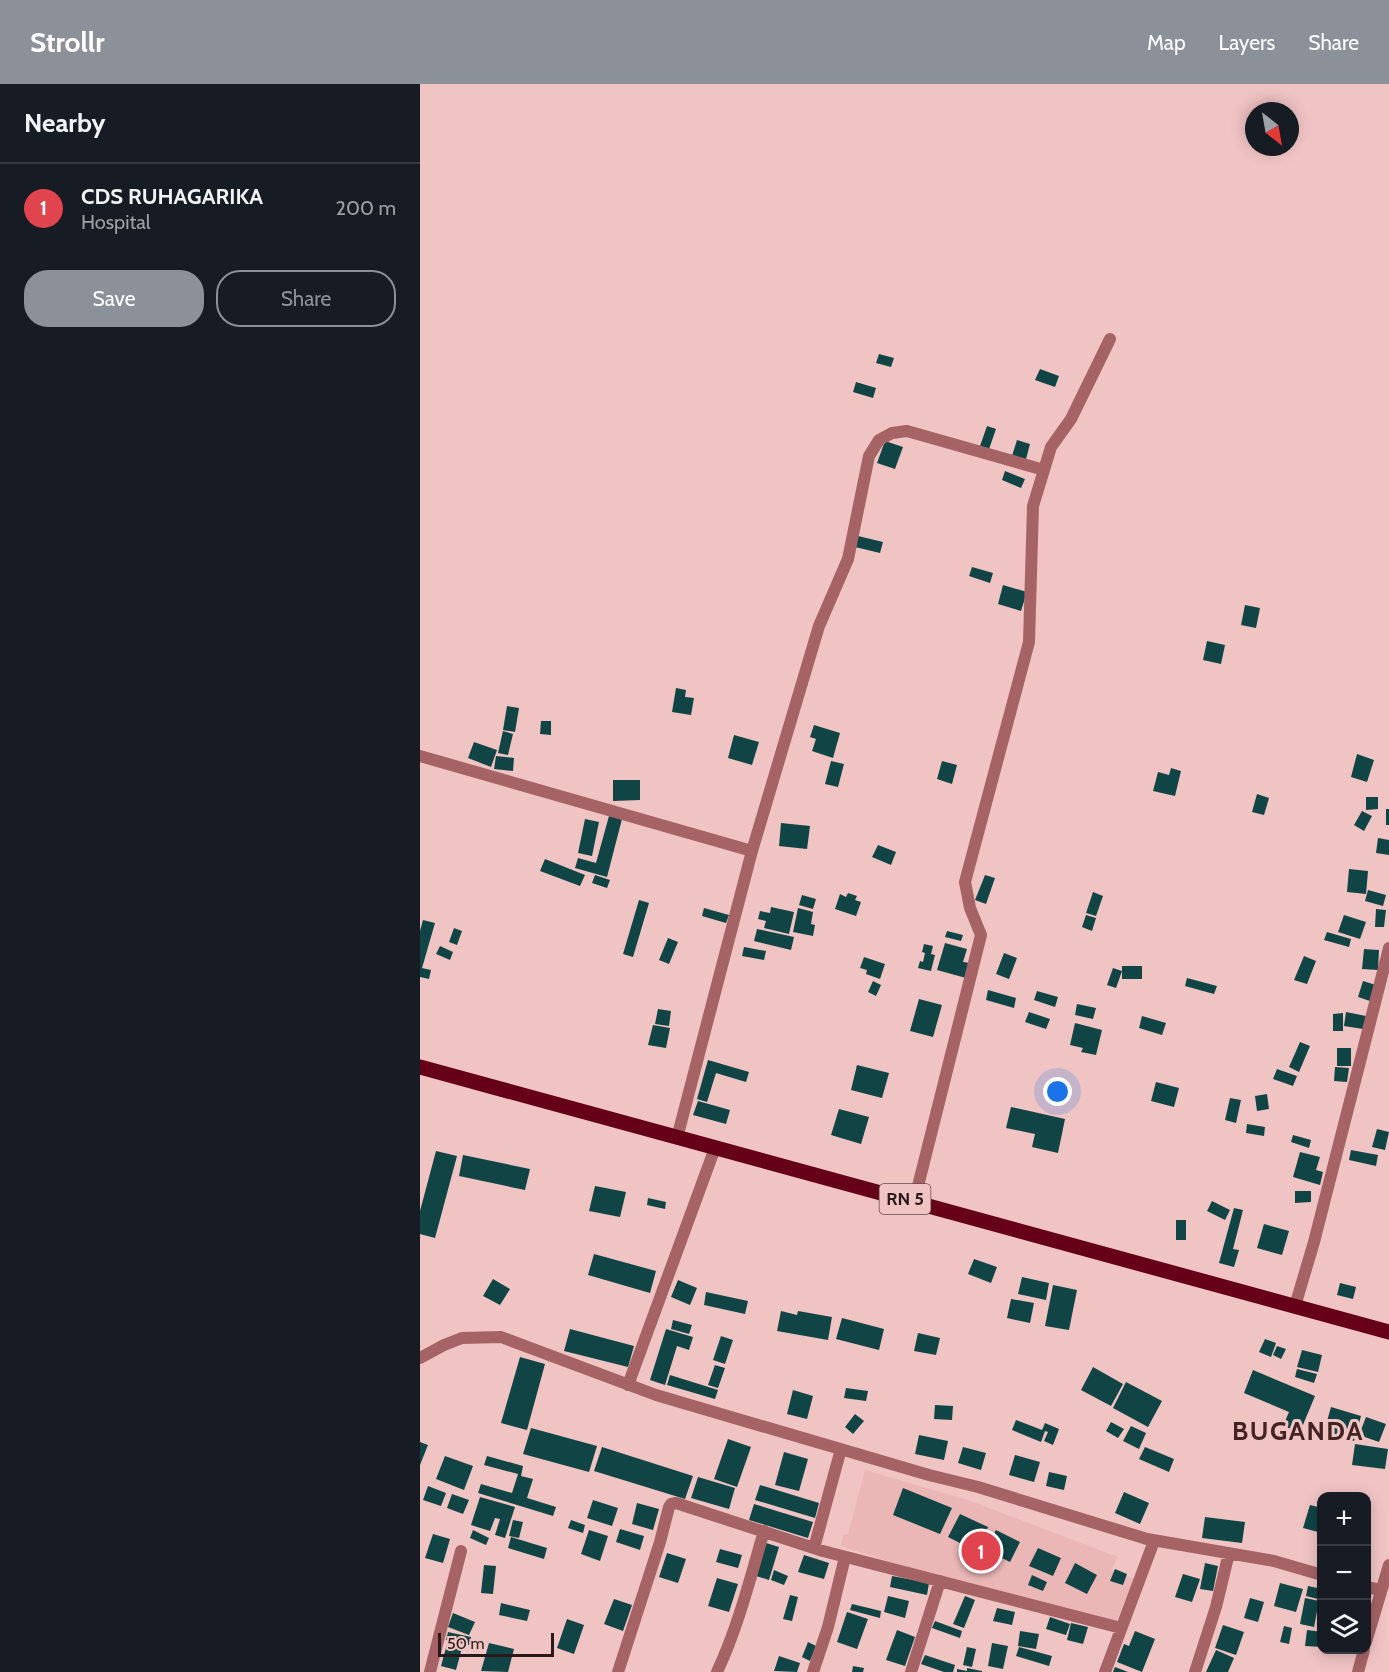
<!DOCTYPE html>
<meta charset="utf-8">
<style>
:root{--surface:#171b24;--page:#242831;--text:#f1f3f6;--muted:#9ea1a6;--line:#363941;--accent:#8c9099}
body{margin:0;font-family:Cabin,sans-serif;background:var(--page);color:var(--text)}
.controls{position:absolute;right:18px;bottom:18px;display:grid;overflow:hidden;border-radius:12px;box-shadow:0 3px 15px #0003}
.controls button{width:54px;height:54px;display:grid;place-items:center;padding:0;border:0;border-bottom:2px solid var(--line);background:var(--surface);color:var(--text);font:30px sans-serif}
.compass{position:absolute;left:825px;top:18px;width:54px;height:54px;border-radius:50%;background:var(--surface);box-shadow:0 3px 15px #0003;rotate:149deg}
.scale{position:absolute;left:18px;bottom:15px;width:116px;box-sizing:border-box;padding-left:6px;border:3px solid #29191a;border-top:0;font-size:16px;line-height:21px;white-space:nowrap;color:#29191a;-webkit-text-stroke:4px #f1c4c4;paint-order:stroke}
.you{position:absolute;left:638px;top:1008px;width:21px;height:21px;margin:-15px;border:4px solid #fff;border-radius:50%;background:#1a73e8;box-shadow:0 0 0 9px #1a73e833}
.badge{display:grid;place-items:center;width:39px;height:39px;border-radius:50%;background:var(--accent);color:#fff;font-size:20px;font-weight:700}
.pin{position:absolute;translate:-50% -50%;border:3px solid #fff;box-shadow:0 2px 6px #0006}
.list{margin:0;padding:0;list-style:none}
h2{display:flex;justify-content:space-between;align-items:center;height:78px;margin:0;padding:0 24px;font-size:26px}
h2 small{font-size:20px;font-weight:400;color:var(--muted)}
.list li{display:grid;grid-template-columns:39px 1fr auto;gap:18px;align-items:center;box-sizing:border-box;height:90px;padding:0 24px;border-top:2px solid var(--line)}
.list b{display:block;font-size:22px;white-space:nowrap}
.list p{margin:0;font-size:20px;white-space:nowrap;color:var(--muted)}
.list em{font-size:20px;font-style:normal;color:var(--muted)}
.actions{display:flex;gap:12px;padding:18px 24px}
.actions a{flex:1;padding:14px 0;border:2px solid var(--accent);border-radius:24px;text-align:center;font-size:21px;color:var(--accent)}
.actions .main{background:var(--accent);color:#fff}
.icon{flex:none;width:33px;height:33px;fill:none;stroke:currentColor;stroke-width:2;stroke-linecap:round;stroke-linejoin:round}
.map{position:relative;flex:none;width:969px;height:1588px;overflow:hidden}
header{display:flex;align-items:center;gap:36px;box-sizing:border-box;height:84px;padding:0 30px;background:var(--accent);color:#fff}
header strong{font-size:28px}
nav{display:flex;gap:33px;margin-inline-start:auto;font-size:21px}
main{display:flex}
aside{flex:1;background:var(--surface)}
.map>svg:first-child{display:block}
</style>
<header>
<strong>Strollr</strong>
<nav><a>Map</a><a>Layers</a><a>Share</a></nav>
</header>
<main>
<aside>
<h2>Nearby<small></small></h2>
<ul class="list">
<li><span class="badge" style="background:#e0444e">1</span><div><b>CDS RUHAGARIKA</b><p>Hospital</p></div><em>200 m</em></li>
</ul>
<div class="actions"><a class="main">Save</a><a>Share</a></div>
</aside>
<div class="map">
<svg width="969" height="1588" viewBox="0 0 969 1588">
<rect width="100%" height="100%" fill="#f1c4c4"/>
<path fill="#eab6b6" d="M445,1386l103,30 150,57 -7,13 24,9 -21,47 -127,-33 -146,-47 2,-11 5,-1z"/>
<path fill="#114445" d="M459,270l15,4 -3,9 -15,-4z
M620,285l19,7 -4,11 -20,-7z
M436,298l20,6 -3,10 -20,-6z
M567,342l9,3 -8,23 -9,-3z
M597,356l13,4 -5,19 -14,-4z
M465,357l18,6 -8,22 -18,-6z
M585,387l20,8 -4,9 -19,-8z
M438,452l25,6 -3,11 -25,-6z
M552,483l21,6 -3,10 -21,-7z
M583,501l24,7 -6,19 -23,-7z
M825,521l15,3 -4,20 -15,-3z
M787,557l18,4 -4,19 -18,-4z
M256,604l10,2 -1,7 9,1 -3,17 -19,-3z
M87,622l12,2 -4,24 -12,-2z
M121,637h10v14l-11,-1z
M394,641l26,8 -7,25 -21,-7 4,-12 -6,-2z
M83,647l10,3 -5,21 -10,-2z
M314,651l25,7 -7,23 -24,-7z
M54,658l23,8 -6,17 -23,-9z
M937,670l17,6 -7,22 -16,-5z
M76,672l18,2 -1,13 -19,-2z
M411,677l13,3 -6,23 -13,-3z
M522,677l15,4 -5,19 -15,-5z
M751,684l10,3 -6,25 -22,-5 5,-19 11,3z
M193,696h27v20l-27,1z
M837,710l12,4 -5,17 -12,-3z
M946,713h12v12l-12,1z
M966,725h3v16h-3z
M942,727l10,5 -8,15 -10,-6z
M189,732l13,3 -15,58 -32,-9 3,-10 18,5z
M165,735l14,3 -7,34 -14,-3z
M361,739l29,3 -3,23 -28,-3z
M958,754l11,2v15l-13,-2z
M458,761l18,7 -5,13 -19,-8z
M125,775l40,16 -5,11 -40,-15z
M929,785l19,2 -2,23 -19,-2z
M175,791l15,5 -3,8 -15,-5z
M565,791l10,3 -9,26 -11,-4z
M948,806l18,5 -3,11 -18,-5z
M673,808l10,4 -7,20 -10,-3z
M428,809l9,3 -2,4 6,2 -5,14 -21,-7 5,-15 6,3z
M382,811l14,4 -3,10 -14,-4z
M219,816l10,3 -16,54 -10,-3z
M351,823l23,5 -5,22 -25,-6 2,-7 -8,-2 2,-8 10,2z
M284,824l25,7 -3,8 -24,-7z
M378,824l15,4 -2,12 4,1 -2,11 -20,-4z
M956,825l10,1 -2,17h-9z
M666,831l10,3 -4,13 -10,-4z
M924,831l22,7 -6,17 -22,-7z
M3,836l12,3 -13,45 9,2 -2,9 -9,-2v-46z
M34,844l8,3 -5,14 -8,-3z
M337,845l37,8 -3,13 -37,-9z
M527,847l16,4 -2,6 -16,-4z
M907,848l24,7 -2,8 -25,-7z
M248,854l10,4 -9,22 -10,-4z
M525,859l22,6 -4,13 7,1 -4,15 -29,-8z
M504,860l9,2 -2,8 4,1 -4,16 -13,-3 2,-7 3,1 2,-9 -3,-1z
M20,862l13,6 -3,8 -14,-6z
M324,863l22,4 -2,9 -22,-4z
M944,865l15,1 -1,20 -16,-1z
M584,869l13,5 -8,21 -13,-5z
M884,872l12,5 -9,23 -13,-4z
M444,873l21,7 -5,15 -14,-5 1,-4 -7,-2z
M702,882h20v13h-20z
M693,884l9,3 -6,17 -9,-3z
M767,894l30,8 -3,8 -29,-8z
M453,897l8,4 -5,11 -8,-4z
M943,897l13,4 -6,16 -12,-4z
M568,906l28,8 -2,10 -28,-8z
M617,907l21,6 -3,10 -21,-7z
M499,915l23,6 -9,32 -23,-6z
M657,920l19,4 -3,11 -18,-4z
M238,925l13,2 -2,15 -14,-2z
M609,928l21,7 -4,10 -21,-7z
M926,928l20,4 -3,13 -19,-3z
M923,929v18h-10v-17z
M722,932l24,7 -4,12 -23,-7z
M655,939l27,7 -6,25 -15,-3 2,-4 -13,-3z
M233,941l17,3 -4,20 -18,-3z
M880,958l10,4 -11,26 -10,-5z
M917,964h14v18h-14z
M288,976l41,12 -3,10 -30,-9 -9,29 -10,-3z
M437,981l32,8 -7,25 -31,-8z
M915,983l14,1 -2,14 -13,-1z
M857,985l20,7 -4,10 -20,-7z
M736,998l23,6 -5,19 -23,-6z
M847,1010l2,15 -12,2 -2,-15z
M810,1014l11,2 -5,23 -11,-3z
M278,1017l32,9 -4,14 -33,-9z
M591,1023l54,12 -7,34 -26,-6 3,-13 -29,-6z
M419,1025l30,8 -8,27 -30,-9z
M827,1040l18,3 -1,9 -18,-3z
M957,1045l12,3 -4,18 -13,-3z
M873,1051l18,5 -2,8 -18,-6z
M931,1066l27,5 -2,11 -27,-6z
M16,1067l21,5 -22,82 -15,-4v-23z
M880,1068l20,5 -4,13 7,2 -3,13 -27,-8z
M43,1071l67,14 -5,21 -66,-14z
M175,1102l31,6 -6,25 -31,-6z
M875,1107h16v11l-16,1z
M228,1114l18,4 -1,7 -18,-4z
M792,1117l18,9 -5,10 -18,-9z
M814,1124l9,2 -10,39 6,1 -5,17 -15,-4z
M756,1136h10v20h-10z
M844,1140l25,7 -7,24 -25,-7z
M174,1170l62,17 -6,22 -62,-18z
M554,1175l23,8 -6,16 -23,-9z
M602,1193l27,6 -3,17 -28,-6z
M73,1195l17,10 -10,16 -17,-9z
M258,1196l19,8 -7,17 -19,-8z
M920,1199l16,4 -3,12 -16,-4z
M633,1201l24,5 -8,40 -24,-4z
M286,1208l42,9 -3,13 -41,-9z
M591,1215l23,4 -4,20 -23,-5z
M361,1227l16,4 1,-4 34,6 -4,23 -51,-9z
M422,1234l42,11 -5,21 -43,-11z
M253,1236l19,5 -3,9 -18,-5z
M150,1245l64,17 -6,21 -64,-16z
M246,1245l27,8 -4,13 -12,-4 -12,39 -15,-5z
M498,1249l22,5 -4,17 -22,-4z
M301,1252l12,4 -8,24 -12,-4z
M845,1255l11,4 -5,14 -12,-5z
M857,1262l9,3 -5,10 -8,-4z
M882,1266l20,5 -4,17 -21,-5z
M100,1273l25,7 -18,66 -26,-7z
M295,1281l10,3 -7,20 -10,-3z
M673,1283l30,17 -12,22 -30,-16z
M877,1285l20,5 -3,9 -19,-6z
M833,1286l62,26 -15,36 -17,-6 6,-14 -45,-19z
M250,1291l48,15 -3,9 -48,-14z
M706,1298l36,19 -14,26 -35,-19z
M426,1304l22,3 -2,10 -22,-3z
M373,1306l20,6 -6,23 -20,-5z
M515,1321l18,1 -1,14 -18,-1z
M911,1323l30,9 -7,25 -30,-9z
M435,1330l9,7 -11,13 -8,-7z
M946,1333l20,7 -7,18 -20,-7z
M596,1336l26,10 3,-7 14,6 -6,16 -9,-4 4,-9 -3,-1 -4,11 -29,-12z
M691,1338l13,7 -6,9 -12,-7z
M711,1342l15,7 -7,16 -16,-8z
M111,1344l66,18 -8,26 -66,-18z
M499,1351l29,6 -4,19 -29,-6z
M308,1355l23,8 -14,40 -23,-8z
M0,1358l8,3 -8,20z
M935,1360l33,5 -3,20 -33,-4z
M182,1363l91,29 -8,23 -91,-28z
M543,1363l23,6 -5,17 -23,-7z
M725,1363l29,12 -5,13 -30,-13z
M364,1368l24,7 -9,32 -24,-6z
M595,1371l25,7 -6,20 -25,-7z
M25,1372l28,10 -9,24 -28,-11z
M67,1372l36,10 -2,10 12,3 -6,19 29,9 -3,9 -75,-23 3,-9 31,9 6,-19 -34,-9z
M629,1388l18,4 -3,14 -18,-4z
M278,1393l37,11 -6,21 -38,-11z
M340,1401l59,18 -4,15 -60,-18z
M8,1402l18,7 -5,13 -18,-6z
M483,1404l49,20 -12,26 -47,-19z
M704,1408l25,11 -9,21 -25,-11z
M32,1410l17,6 -6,14 -16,-6z
M60,1413l35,10 -10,31 -10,-3 5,-16 -5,-1 -5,13 -19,-6z
M173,1416l25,8 -6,18 -25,-8z
M217,1419l22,6 -6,21 -21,-6z
M334,1420l59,18 -5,16 -59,-18z
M890,1421l12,3v25l-19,-5z
M540,1430l28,13 -12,24 -28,-14z
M785,1433l40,5 -3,21 -40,-5z
M93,1436l10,2 -4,16 -10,-2z
M151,1436l14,5 -2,8 -15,-5z
M200,1445l24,7 -4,14 -24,-8z
M53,1446l16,8 -3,7 -16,-7z
M169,1446l19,6 -8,25 -19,-7z
M576,1446l24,12 -10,20 -24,-12z
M13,1450l17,5 -7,24 -18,-5z
M91,1453l36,11 -3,11 -36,-11z
M346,1459l13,4 -10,33 -13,-4z
M618,1464l23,10 -8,18 -24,-10z
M300,1465l22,6 -4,13 -22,-6z
M247,1469l19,6 -8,24 -19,-6z
M384,1471l25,8 -5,16 -26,-7z
M655,1479l22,12 -10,19 -22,-11z
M785,1479l13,3 -5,25 -13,-2z
M64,1481l12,1 -3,28 -12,-1z
M695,1485l12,5 -4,11 -13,-4z
M354,1486l14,6 -4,9 -13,-5z
M763,1490l17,5 -8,23 -17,-5z
M612,1491l15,7 -4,9 -15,-6z
M472,1492l37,7 -2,12 -37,-8z
M297,1494l21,6 -9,28 -21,-6z
M860,1499l23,6 -7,23 -22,-6z
M888,1502l14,3v11l-16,-4z
M370,1511l8,2 -6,24 -9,-2z
M468,1512l21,5 -4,17 -21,-6z
M545,1512l10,4 -11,28 -11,-4z
M830,1514l14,4 -6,20 -14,-4z
M885,1514l14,3 -5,26 -14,-3z
M194,1515l18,6 -9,26 -19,-7z
M81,1519l29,7 -3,11 -28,-6z
M432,1520l29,7 -1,7 -30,-8z
M577,1524l18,4 -3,13 -19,-4z
M427,1528l21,7 -11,30 -20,-7z
M33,1529l22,9 -6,13 -21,-8z
M630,1533l20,7 -4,11 -20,-6z
M147,1535l17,6 -10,29 -17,-6z
M515,1537l27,10 -2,7 -28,-10z
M651,1539l17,4 -5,17 -16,-4z
M803,1541l21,7 -8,23 -21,-7z
M864,1542l8,2 -3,16 -9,-2z
M477,1546l18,7 -10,29 -19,-6z
M887,1546l15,2v15l-17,-1z
M600,1547l19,3 -3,15 -18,-3z
M715,1547l20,8 -13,33 -25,-10 7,-18 5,2z
M28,1548l23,5 -2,8 -23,-5z
M388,1558l8,4 -6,15 -8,-4z
M69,1559l25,6 -6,23 -27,-1z
M572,1559l16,3 -5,23 -15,-3z
M27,1560l15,4 -6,22 -15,-4z
M547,1563l9,2 -4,18 -9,-2z
M599,1563l33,9 -3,10 -33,-10z
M796,1566l18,8 -6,14h-22z
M505,1571l30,10 -2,7h-9l-23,-8z
M359,1572l21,7 -3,9 -23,-1z
M433,1582l11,2 -1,4h-11z
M695,1583l13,5h-15z
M547,1584l15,3v1h-25v-3l10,2z"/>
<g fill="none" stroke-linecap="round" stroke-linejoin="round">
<path stroke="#a56365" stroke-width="12" d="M0,672l332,95
M257,1054l75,-287 67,-225 29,-67 21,-103 10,-16 13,-7 15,-2 137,39
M494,1118l67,-267 -11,-27 -5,-26 64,-240 4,-136 18,-59 20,-28 39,-80
M875,1222l19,-64 75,-294
M0,1274l24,-13 18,-7 39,-1 155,58 273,80 49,12 169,52 127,22 48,14
M208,1301l87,-237
M394,1464l27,-99
M946,1503l15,3
M10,1588l31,-121
M198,1588l42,-130 9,-35 2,-3 5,-1 147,48 298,77
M297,1588c21,-45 33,-93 47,-141
M393,1588l15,-45 17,-70
M491,1588l29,-91
M685,1588l49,-131
M775,1588l21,-65 13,-54"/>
<path stroke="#a56365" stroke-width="12" d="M946,1558l23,-77
M938,1588l6,-22"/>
<path stroke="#650018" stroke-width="15" d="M0,983l969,265"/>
</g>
<g text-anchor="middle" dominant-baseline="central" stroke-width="6" stroke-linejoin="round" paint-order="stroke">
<rect fill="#f1c4c4" stroke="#654c4d" stroke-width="1.5" x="459.5" y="1100" width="51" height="30" rx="4.5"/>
<g font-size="18" font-weight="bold" fill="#29191a">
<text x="485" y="1115">RN 5</text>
</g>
<g font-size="26" font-weight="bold" letter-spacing="1.5" fill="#442324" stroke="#f1c4c4">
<text x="878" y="1347">BUGANDA</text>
</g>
</g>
</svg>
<div class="controls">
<button>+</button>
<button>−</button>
<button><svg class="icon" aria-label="layers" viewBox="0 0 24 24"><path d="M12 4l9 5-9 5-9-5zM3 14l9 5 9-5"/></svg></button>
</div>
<svg class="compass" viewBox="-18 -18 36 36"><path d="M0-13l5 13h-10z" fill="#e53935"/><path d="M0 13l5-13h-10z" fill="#9ea1a6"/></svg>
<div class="scale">50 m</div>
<div class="you"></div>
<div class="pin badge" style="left:561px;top:1467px;background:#e0444e">1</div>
</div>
</main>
